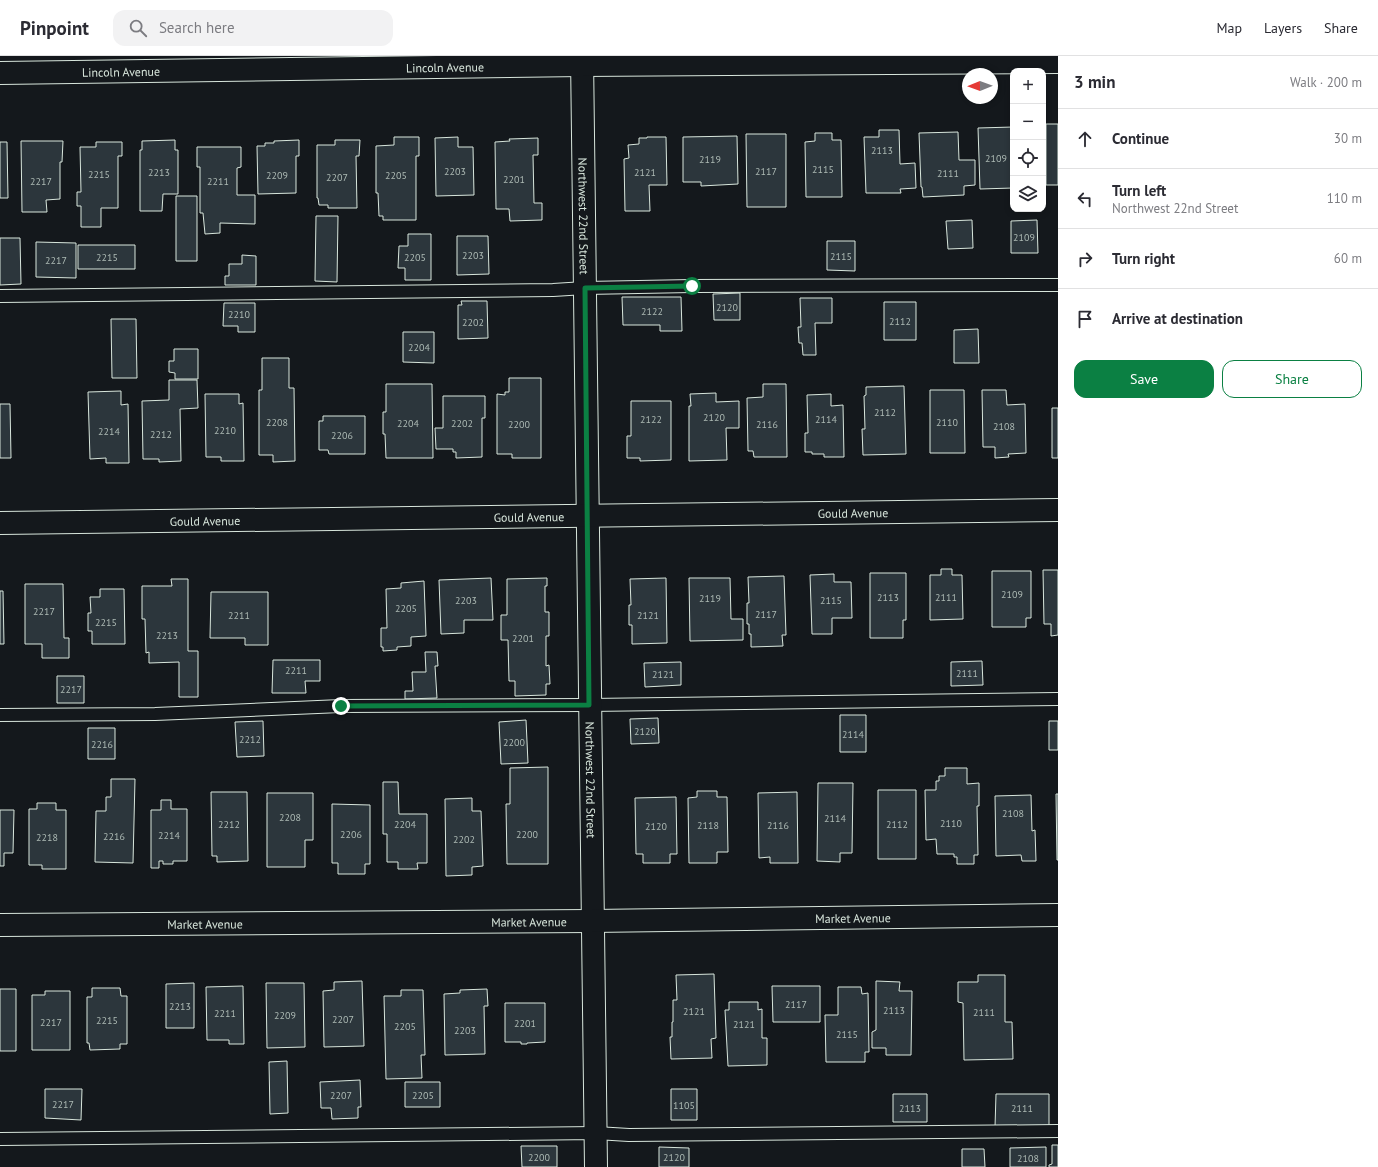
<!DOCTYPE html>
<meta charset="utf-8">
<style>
:root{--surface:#fff;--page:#f2f2f3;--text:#2b2b33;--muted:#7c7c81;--line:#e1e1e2;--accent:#0b8043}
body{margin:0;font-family:"PT Sans",sans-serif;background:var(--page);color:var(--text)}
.controls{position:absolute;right:12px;top:12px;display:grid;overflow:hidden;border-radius:8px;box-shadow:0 2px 6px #0003}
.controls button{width:36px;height:36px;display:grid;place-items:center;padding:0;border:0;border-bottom:1px solid var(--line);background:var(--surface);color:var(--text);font:20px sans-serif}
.compass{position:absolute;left:962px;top:12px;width:36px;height:36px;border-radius:50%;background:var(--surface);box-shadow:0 2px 6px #0003;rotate:269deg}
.stop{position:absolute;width:12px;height:12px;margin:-9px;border:3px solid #0b8043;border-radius:50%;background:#fff}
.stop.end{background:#0b8043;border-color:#fff;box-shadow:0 1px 4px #0008}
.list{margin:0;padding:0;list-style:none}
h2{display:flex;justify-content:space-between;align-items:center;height:52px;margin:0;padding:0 16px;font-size:17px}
h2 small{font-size:13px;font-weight:400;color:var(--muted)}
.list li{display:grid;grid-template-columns:26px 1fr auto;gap:12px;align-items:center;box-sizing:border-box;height:60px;padding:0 16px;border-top:1px solid var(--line)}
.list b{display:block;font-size:15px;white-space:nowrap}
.list p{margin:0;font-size:13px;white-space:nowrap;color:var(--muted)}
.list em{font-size:13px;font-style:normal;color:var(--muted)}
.actions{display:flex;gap:8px;padding:12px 16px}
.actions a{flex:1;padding:9px 0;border:1px solid var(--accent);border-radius:12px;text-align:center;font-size:14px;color:var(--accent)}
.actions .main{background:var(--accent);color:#fff}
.icon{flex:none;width:22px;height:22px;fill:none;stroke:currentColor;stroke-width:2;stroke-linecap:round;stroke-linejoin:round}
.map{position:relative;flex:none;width:1058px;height:1111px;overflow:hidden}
header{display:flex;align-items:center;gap:24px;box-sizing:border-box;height:56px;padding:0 20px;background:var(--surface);border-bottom:1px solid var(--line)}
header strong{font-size:19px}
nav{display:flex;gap:22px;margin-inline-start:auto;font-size:14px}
.search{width:280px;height:36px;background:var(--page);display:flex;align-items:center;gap:10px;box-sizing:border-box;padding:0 14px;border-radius:12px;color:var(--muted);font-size:15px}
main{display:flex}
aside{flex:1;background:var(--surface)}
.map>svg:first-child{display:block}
</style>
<header>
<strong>Pinpoint</strong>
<div class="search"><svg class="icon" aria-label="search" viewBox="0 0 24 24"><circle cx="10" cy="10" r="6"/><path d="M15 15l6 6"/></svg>Search here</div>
<nav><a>Map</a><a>Layers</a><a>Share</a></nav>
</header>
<main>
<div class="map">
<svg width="1058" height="1111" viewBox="0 0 1058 1111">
<rect width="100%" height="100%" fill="#14181c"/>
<path fill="#2c363c" stroke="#d8e6dc" d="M1046,68h12v61h-12z
M1013,71v61l-33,1 -2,-61z
M879,74h20l1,34 15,-1 1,25 -16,1 1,4h-35l-2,-56h15z
M958,76l1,28h16v25l-11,1v9l-41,2 -1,-10h-1l-2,-54z
M815,77h17v7h9l1,57h-36l-1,-55 10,-1z
M746,78h40v73h-39z
M737,80l1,48 -37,2v-4h-18v-45z
M394,81h25v19h-3v64h-33v-4h-4l-1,-23h-2v-47l18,-1z
M458,81v10h15l1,48 -38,1 -1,-58z
M647,81h19l1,48h-18l1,26h-25l-1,-52 5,-1 -1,-13 11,-1v-6h8z
M538,82v17h-5l1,48h8v17l-32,1 -1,-12h-13l-1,-67 15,-1 -1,-2z
M175,84v10h3v44h-15l-1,17h-22v-61h2v-9z
M299,84v16h-3v37l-38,1 -1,-48h8v-3h9v-2z
M335,84h25l-1,16h-3l1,52h-29v-3h-9l-1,-7h-1v-53h18z
M21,85h42l-1,21h-2v37l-14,1 1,12h-25z
M0,86h7l1,56h-8z
M96,86h26v14h-4v52h-17v19h-20v-21h-4v-14h4l-1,-45h16z
M197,91h44v20l-4,1v27h18v29l-35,-1v10l-15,1 -2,-21h-3v-46h-3z
M176,140h21v65h-21z
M316,160h22l-1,66 -22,-1z
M972,164l1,28 -25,1 -2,-28z
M1037,164l1,33h-27v-32z
M408,178h23v46h-26v-12h-7l1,-22h9z
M457,180h31l1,38 -32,1z
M0,182h20l1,46 -21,1z
M827,185h28v30l-28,-1z
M36,186l40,1v35l-40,-1z
M78,189h57v24h-57z
M242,199l14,1v29h-31v-9h4v-12h13z
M740,237v27h-26l-1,-26z
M622,241h59l1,34h-22v-6h-37z
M800,242h32v25h-17l1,32h-13l-1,-12h-3l-1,-16h3z
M461,245h26l1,37 -30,1v-34h4z
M884,246h32v38h-32z
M224,247h31v29h-17v-6h-15z
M111,263h25l1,59h-25z
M978,273l1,34h-25v-33z
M403,276h31v31l-31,-1z
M174,293h24v30h-23v-6l-6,-1v-11h5z
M262,302h27v30h5l1,73 -22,1v-7h-14v-65h3z
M509,322h32v80h-29v-4h-15v-60l8,1v-3h4z
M169,324h28l1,28 -18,1 1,52 -22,1v-3h-16l-1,-58 27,-1z
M386,328h46l1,74h-47l-1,-24h-2v-22h3z
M763,328h23l1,73h-33l-1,-6h-5l-1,-53 16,-1z
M904,330l2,68 -43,1 -1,-26h3l-1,-33 2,-1v-8z
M930,334h34l1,63h-35z
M982,334h24l1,15 18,-1 1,49 -18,1 1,3 -14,1v-11h-12z
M121,335v14l7,-1 1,59h-23v-5l-16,1 -2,-67z
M716,337v9l23,-1v27h-13l1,32 -38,1v-55h2l-1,-12z
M205,338h34v10l4,-1 1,58h-23v-4h-15z
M831,338v12l12,-1 1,52h-20v-3h-12v-2h-7v-19h3l-1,-38z
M443,340h42v22h-3v39l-26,1v-6h-3v-3h-17l-1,-21h8z
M631,345h40v59l-31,1v-3h-13v-22h4z
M0,348h10l1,54h-11z
M1052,352h6v50h-6z
M323,360h42v38h-36l-1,-4h-9v-29h4z
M941,513h11v6h10l1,44 -33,1v-45h11z
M1043,514h15v65l-7,1v-12h-7z
M992,515h39v47h-5v9h-34z
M870,517h36v47h-3v18h-33z
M834,518v8h17l1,36h-20v16h-20l-2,-59z
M784,520l2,59h-4l1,11 -32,1v-13h-2v-10h-2v-21h2l-1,-26z
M491,522l2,42h-29v13l-23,1 -2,-54z
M547,522v8h-2v26h4v24h-3v30l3,-1 1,19h-4v11l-31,1v-15h-6l-1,-41h-7v-25h6v-36z
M666,522l1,65 -35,1v-19h-3v-20h2l-1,-26z
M689,522h41l1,41h12v21l-53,1z
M171,523h17v72h10v46h-19v-35l-30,1v-11l-3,1 -1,-34h-3v-33h30z
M424,525l2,55 -15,1v9l-14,1v3l-14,1v-4h-2v-19h6l-1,-39 15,-1v-5z
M25,528h38l1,54h5v20h-27v-14h-17z
M100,533h24l1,55h-33v-13h-4v-18h3l-1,-16h10z
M0,535h3l1,53h-4z
M211,536h57v53h-23v-7h-35z
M425,596h12l1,14h-3l2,32 -32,1v-8h8l-1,-19h14z
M273,604h47v21h-15l1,12h-34z
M982,605l1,24 -32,1v-24z
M681,606v23l-36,2 -1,-24z
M57,620h27v27h-27z
M840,659h26v37h-26z
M658,662l1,25 -28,1 -1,-25z
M526,664l2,43 -27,1 -2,-42z
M263,665l1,35 -27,1 -2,-35z
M1049,665h9v29h-9z
M88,672h27v31h-27z
M548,711v97h-41l-1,-60h4v-36z
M945,712h22v16l12,-1v23h-2l1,49h-4v9h-17v-7h-3v-3h-17l-1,-15 -10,1 -1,-50h11v-9h3v-5h6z
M111,723h24l-2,84 -38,-1 1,-51h10v-14h5z
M383,726h15l1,32h28v49h-10l1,6h-20v-7h-11v-28h-4z
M818,727h35l-1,70h-12v9l-23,-1z
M878,734h38v69h-38z
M697,735h20v6h10l1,55h-11v11h-28l-1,-65 9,-1z
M211,736h36l1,69 -31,1v-6h-5z
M797,736l1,71h-28v-6l-11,1 -1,-65z
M267,737h46v47h-8v27h-38z
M1056,738h2v66h-1z
M1031,739l1,36 3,-1 1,31h-14l-1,-6 -25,1 -1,-60z
M676,741l1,57h-7v9h-27v-9h-7l-1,-56z
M472,742v13h9l2,55 -11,1v8l-26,1 -1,-77z
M161,744h10v9h16v52h-14v3h-10v-3h-4v7h-8v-58h10z
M37,747h19v7h10v59h-24v-4h-13v-56h8z
M332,748l38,1v59h-5v10h-27v-11h-6z
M0,754h14l-1,43h-9v13h-4z
M714,918l2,64 -5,1 1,19 -41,1 -1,-22h2v-15h1v-22h4l-1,-25z
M978,919h27v47h7l1,37 -49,1 -1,-57 -5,-1v-20h20z
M362,925l2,65 -40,1 -1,-56 11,-1v-8z
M876,925l24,1 -1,9h13l-1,64h-25v-7h-14v-16l4,-2z
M194,927v45h-28v-44z
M266,927h38l1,64 -38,1z
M243,930l1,58h-15v-4h-22l-1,-53z
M772,930h48v36h-47z
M838,931h23l1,7 6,-1 1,59h-4v10h-39l-1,-47h13z
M92,932h28l1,8h6v48h-7v5l-30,1 -1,-7h-2v-46h5z
M0,933h16v62h-16z
M487,933l1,17h-4l1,48 -40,1 -1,-61 16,-1v-3z
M401,934h22l2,65h-4l1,23 -36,1 -2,-83h17z
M45,935h25v59h-38v-55h13z
M729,946h29v8l4,-1v29h5v27l-39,1 -3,-56h4z
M505,947h40v39l-18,1v1h-6v-2h-16z
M287,1005l1,52 -18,1 -1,-52z
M360,1024l1,27h-3v11l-26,1 -1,-11h-10l-1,-26z
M405,1026h35v25h-35z
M45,1033h37l-1,31 -36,-2z
M671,1033h26v31h-26z
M893,1038h34v28h-34z
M996,1038h53v33h-54z
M1052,1089h6v22h-9v-2l3,-1z
M521,1090h36v21h-35z
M659,1091l30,1v19h-30z
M1046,1091v20h-36v-19z
M962,1093h22l1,18h-23z"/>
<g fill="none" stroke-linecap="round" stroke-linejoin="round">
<defs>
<path id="lane" d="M0,240l553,-6 32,-2 107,-2 366,-1
M0,659l155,-1 186,-8 248,-1 469,-6
M0,1083l596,-6 33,2 429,-4"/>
<g id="street">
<path id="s1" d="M582,0l14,1111"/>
<path id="s2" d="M0,17l582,-8 476,-3"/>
<path id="s3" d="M0,467l1058,-13"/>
<path id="s4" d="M0,869l592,-4 466,-6"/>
</g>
</defs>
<use href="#lane" stroke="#d8e6dc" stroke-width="14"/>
<use href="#street" stroke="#d8e6dc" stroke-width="24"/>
<use href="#lane" stroke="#14181c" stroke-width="12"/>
<use href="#street" stroke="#14181c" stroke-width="22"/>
</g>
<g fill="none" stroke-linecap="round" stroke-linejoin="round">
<path stroke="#0b8043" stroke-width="5" d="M341,650l248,-1 -4,-417 107,-2"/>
</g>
<g text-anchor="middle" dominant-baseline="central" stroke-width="3" stroke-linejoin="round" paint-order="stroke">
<g font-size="10" fill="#adbab4">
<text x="882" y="94">2113</text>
<text x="996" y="102">2109</text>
<text x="710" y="103">2119</text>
<text x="823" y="113">2115</text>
<text x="455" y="115">2203</text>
<text x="766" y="115">2117</text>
<text x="159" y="116">2213</text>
<text x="645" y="116">2121</text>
<text x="948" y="117">2111</text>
<text x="99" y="118">2215</text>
<text x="277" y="119">2209</text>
<text x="396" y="119">2205</text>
<text x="337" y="121">2207</text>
<text x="514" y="123">2201</text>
<text x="41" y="125">2217</text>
<text x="218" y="125">2211</text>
<text x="1024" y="181">2109</text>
<text x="473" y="199">2203</text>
<text x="841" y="200">2115</text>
<text x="107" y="201">2215</text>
<text x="415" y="201">2205</text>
<text x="56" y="204">2217</text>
<text x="727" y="251">2120</text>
<text x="652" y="255">2122</text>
<text x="239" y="258">2210</text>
<text x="900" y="265">2112</text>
<text x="473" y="266">2202</text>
<text x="419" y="291">2204</text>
<text x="885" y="356">2112</text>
<text x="714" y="361">2120</text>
<text x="651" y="363">2122</text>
<text x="826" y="363">2114</text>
<text x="277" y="366">2208</text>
<text x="947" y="366">2110</text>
<text x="408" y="367">2204</text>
<text x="462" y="367">2202</text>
<text x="519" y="368">2200</text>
<text x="767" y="368">2116</text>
<text x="1004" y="370">2108</text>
<text x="225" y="374">2210</text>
<text x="109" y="375">2214</text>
<text x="161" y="378">2212</text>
<text x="342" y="379">2206</text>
<text x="1012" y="538">2109</text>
<text x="888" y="541">2113</text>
<text x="946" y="541">2111</text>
<text x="710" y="542">2119</text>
<text x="466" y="544">2203</text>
<text x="831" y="544">2115</text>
<text x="406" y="552">2205</text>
<text x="44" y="555">2217</text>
<text x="766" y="558">2117</text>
<text x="239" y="559">2211</text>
<text x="648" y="559">2121</text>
<text x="106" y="566">2215</text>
<text x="167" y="579">2213</text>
<text x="523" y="582">2201</text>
<text x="296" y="614">2211</text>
<text x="967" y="617">2111</text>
<text x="663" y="618">2121</text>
<text x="71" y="633">2217</text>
<text x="645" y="675">2120</text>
<text x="853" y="678">2114</text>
<text x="250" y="683">2212</text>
<text x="514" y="686">2200</text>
<text x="102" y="688">2216</text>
<text x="1013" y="757">2108</text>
<text x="290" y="761">2208</text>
<text x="835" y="762">2114</text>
<text x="951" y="767">2110</text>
<text x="229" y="768">2212</text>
<text x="405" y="768">2204</text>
<text x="897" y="768">2112</text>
<text x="708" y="769">2118</text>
<text x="778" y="769">2116</text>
<text x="656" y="770">2120</text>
<text x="351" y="778">2206</text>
<text x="527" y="778">2200</text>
<text x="169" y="779">2214</text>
<text x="114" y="780">2216</text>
<text x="47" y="781">2218</text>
<text x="464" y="783">2202</text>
<text x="796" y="948">2117</text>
<text x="180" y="950">2213</text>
<text x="894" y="954">2113</text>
<text x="694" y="955">2121</text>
<text x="984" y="956">2111</text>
<text x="225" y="957">2211</text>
<text x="285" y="959">2209</text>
<text x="343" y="963">2207</text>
<text x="107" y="964">2215</text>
<text x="51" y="966">2217</text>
<text x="525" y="967">2201</text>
<text x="744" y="968">2121</text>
<text x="405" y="970">2205</text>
<text x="465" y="974">2203</text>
<text x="847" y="978">2115</text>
<text x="341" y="1039">2207</text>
<text x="423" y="1039">2205</text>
<text x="63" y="1048">2217</text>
<text x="684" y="1049">1105</text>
<text x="910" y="1052">2113</text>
<text x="1022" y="1052">2111</text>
<text x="539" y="1101">2200</text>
<text x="674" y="1101">2120</text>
<text x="1028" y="1102">2108</text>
</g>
<g font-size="12" fill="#d8e6dc" stroke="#14181c">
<text stroke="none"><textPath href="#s2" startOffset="445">Lincoln Avenue</textPath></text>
<text stroke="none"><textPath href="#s2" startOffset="121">Lincoln Avenue</textPath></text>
<text stroke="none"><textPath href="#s1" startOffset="160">Northwest 22nd Street</textPath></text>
<text stroke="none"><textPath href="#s3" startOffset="853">Gould Avenue</textPath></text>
<text stroke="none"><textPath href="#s3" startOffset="529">Gould Avenue</textPath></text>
<text stroke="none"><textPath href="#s3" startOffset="205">Gould Avenue</textPath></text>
<text stroke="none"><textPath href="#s1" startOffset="724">Northwest 22nd Street</textPath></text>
<text stroke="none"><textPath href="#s4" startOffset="853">Market Avenue</textPath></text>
<text stroke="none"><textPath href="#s4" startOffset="529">Market Avenue</textPath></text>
<text stroke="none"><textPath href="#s4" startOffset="205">Market Avenue</textPath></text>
</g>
</g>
</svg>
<div class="controls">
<button>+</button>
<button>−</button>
<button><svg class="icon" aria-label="locate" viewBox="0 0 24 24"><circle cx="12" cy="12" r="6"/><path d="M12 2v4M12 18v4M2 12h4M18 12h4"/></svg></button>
<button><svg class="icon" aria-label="layers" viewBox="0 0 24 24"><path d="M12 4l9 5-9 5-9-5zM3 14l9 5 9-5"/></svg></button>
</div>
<svg class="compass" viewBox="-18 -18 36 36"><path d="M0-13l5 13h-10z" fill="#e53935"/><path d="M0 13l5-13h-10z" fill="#7c7c81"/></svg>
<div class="stop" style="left:692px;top:230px"></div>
<div class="stop end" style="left:341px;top:650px"></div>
</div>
<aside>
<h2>3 min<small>Walk · 200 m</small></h2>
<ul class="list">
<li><svg class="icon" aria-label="ahead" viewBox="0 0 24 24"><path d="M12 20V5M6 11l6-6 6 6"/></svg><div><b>Continue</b></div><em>30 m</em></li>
<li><svg class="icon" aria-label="left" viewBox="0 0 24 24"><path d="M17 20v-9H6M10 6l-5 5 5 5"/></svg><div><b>Turn left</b><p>Northwest 22nd Street</p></div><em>110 m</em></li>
<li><svg class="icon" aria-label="right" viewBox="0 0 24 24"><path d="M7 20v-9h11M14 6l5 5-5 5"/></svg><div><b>Turn right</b></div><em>60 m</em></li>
<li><svg class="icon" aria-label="arrive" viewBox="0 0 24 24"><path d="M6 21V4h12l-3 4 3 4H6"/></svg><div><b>Arrive at destination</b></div></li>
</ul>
<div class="actions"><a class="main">Save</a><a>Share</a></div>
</aside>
</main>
